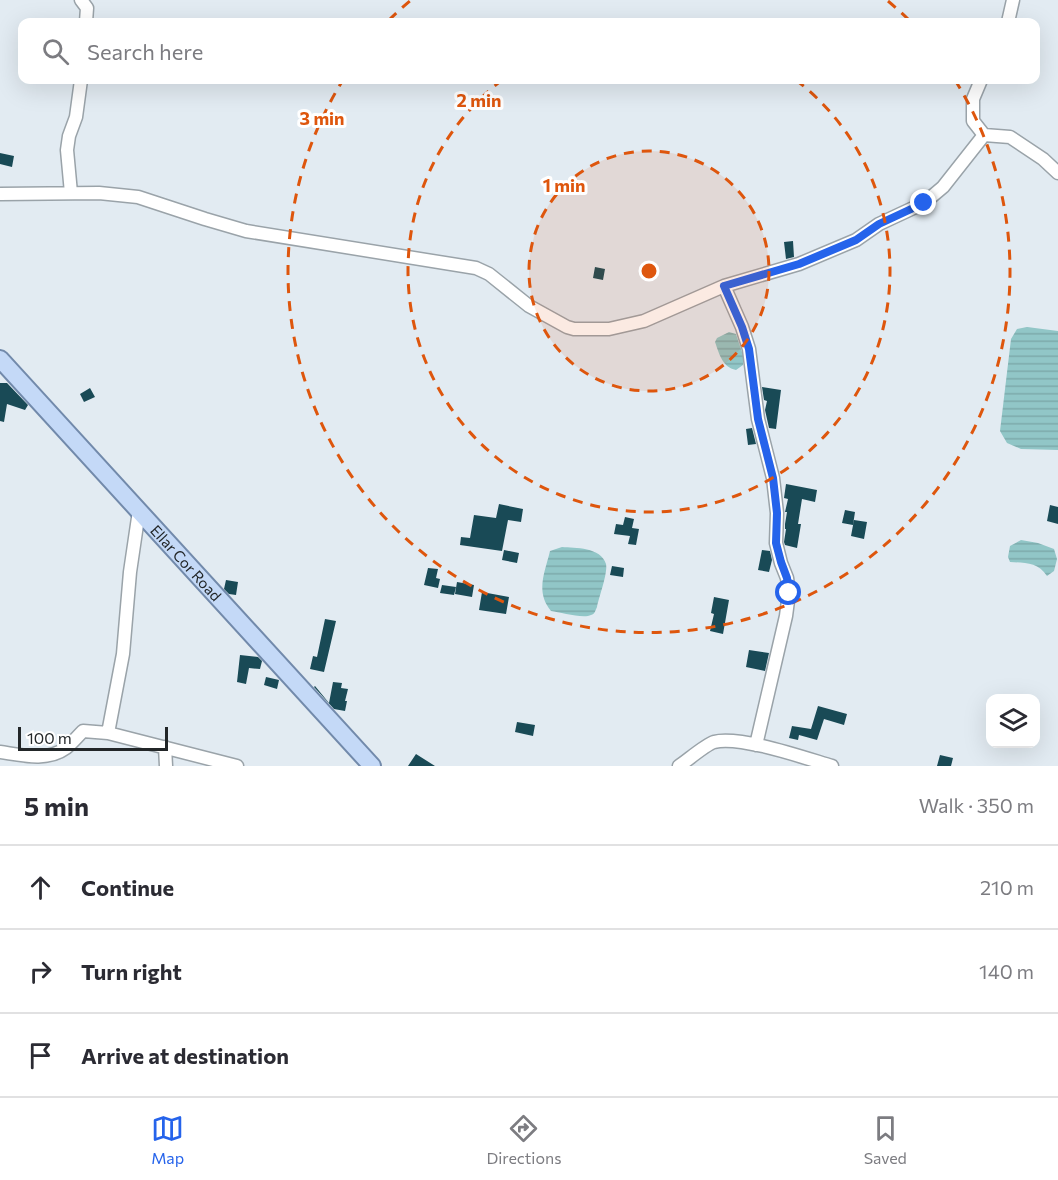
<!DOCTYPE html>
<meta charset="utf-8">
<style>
:root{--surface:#fff;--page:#f2f2f3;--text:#2b2b33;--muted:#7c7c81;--line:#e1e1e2;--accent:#2563eb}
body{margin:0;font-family:Commissioner,sans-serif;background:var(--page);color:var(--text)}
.controls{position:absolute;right:18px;bottom:18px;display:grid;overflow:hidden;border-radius:12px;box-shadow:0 6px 24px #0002}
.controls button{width:54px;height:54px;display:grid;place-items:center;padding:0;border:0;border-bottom:2px solid var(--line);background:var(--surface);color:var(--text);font:30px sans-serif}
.scale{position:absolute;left:18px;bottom:15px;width:150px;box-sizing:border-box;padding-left:6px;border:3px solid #222628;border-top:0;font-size:16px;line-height:21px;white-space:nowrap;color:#222628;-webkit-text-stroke:4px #fff;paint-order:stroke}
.stop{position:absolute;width:18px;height:18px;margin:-14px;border:4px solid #2563eb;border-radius:50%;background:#fff}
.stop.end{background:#2563eb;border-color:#fff;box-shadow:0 2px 6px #0008}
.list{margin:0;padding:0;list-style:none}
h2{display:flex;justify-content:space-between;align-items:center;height:78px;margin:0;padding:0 24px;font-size:26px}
h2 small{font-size:20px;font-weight:400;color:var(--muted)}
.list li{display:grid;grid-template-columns:39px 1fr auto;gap:18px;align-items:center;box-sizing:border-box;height:84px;padding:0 24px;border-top:2px solid var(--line)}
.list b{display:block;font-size:22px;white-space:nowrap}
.list em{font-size:20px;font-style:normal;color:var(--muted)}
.icon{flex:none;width:33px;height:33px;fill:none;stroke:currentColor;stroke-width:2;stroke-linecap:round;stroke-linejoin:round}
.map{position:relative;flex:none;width:1058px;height:766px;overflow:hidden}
.search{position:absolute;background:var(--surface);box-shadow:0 6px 24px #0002;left:18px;right:18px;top:18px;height:66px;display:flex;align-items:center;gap:15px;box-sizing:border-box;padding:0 21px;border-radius:12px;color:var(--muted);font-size:22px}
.sheet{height:330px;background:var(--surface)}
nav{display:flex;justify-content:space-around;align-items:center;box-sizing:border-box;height:84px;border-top:2px solid var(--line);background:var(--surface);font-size:16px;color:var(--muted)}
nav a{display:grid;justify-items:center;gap:3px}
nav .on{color:var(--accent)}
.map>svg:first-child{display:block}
</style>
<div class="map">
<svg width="1058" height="766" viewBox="0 0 1058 766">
<defs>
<pattern id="water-rules" width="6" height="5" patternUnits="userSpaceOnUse" patternTransform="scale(1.5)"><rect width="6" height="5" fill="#91c6c7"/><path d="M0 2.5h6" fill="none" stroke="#7daaab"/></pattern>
</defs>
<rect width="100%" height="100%" fill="#e2ebf2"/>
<path fill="url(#water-rules)" d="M1027,327l31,4v119l-37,-1 -14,-6 -7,-12 11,-92 6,-10z
M729,332l7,2 8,24 -1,7 -7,5c-14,-3 -17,-17 -21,-28l2,-4z
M1021,540l17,3 16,6 3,10 -3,12 -7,5c-9,-14 -22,-13 -37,-14l-2,-5 2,-11z
M562,547c13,1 39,0 44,17 2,9 -7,33 -9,43 -2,4 -2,7 -6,8 -8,4 -31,-3 -40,-4 -16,-19 -6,-39 -1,-60z"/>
<path fill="#194a56" d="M0,153l14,3 -2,11 -12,-3z
M793,241l1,16 -8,2 -2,-17z
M595,267l10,2 -2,11 -10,-2z
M0,383h7l21,22 -3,5 -18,-6 -3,18 -4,-1z
M762,387l19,3 -5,39 -7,-1 -4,-18 2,-9 -3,-1z
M90,388l5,9 -11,5 -4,-8z
M752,428l4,16 -8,1 -2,-16z
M786,484l31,6 -2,12 -13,-3 -4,25h3l-4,24 -12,-3 -1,-3 2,-13h-1v-5l2,-12h-2l3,-13 -4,-1z
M499,504l24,5 -2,13 -13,-2 -6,31 -42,-6 1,-8 9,1 4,-23 22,3z
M1050,505l8,2v17l-11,-3z
M845,510l10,2 -2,13 -11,-2z
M625,517l9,2 -2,9 7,1 -3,16 -8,-1 2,-8 -16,-2 2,-10 7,1z
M854,520l13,2 -3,17 -13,-3z
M504,550l15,3 -2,10 -15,-3z
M762,550l8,1 2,9 -3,12 -11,-2z
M612,566l12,2 -1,9 -13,-2z
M428,568l10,1 -2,9 4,1 -2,9 -14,-3z
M226,580l12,2 -2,13 -7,-1 -5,-5z
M457,582l17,3 -2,12 -17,-3z
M442,585l14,2 -2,8 -14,-2z
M482,592l27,5 -3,17 -27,-4z
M714,597l15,3 -6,34 -13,-3 4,-17 -3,-1z
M325,619l11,2 -12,51 -14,-3 3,-13 4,1z
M749,650l20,3 -4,18 -19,-4z
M240,655l18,2 4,4 -2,8 -11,-1 -3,16 -9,-2z
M266,677l13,3 -2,9 -13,-4z
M333,682l9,1 -1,5 7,1 -3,12h2l-2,10 -11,-2 -20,-22 1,-1 14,17z
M818,706l29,8 -3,11 -20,-6 -7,21 -18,-5 -1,5 -9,-2 3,-12 19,3z
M517,722l18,3 -2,11 -18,-4z
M416,754l19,12h-27z
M940,755l13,3 -2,8h-14z"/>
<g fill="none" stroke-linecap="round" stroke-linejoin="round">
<defs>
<path id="minor" d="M81,0l6,8 -1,14
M1008,22l5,-22
M981,80l-8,19v22l11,14 26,2 33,22 15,14
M71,193l-4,-43 2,-14 7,-19 5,-37
M0,194l99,-1 39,4 67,22 41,12 230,37 13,6 40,32 38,21 7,2h35l35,-8 80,-35 75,-22 57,-24 23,-16 45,-21 19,-16 41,-52
M724,286l18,41 7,22 9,70 15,59 4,35 -1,30 5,20 6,15 2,15 -3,23 -30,129
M108,733l15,-79 7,-82 9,-61
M165,747l1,19
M0,752c21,3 47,10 66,-4 6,-5 11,-11 17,-17l25,2 129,33
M679,766c9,-6 26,-21 35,-24 25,-7 91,16 118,24"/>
<g id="major">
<path id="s1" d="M0,359l372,407"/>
</g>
</defs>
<use href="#minor" stroke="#9aa3a9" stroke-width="15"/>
<use href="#major" stroke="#728aab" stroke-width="20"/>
<use href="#minor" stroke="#fff" stroke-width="12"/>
<use href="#major" stroke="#c4d9f7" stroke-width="16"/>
</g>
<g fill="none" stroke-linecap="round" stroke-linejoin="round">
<path stroke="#2563eb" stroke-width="8" d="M789,593l-2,-15 -6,-16 -5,-19 1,-30 -4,-35 -15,-59 -9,-70 -7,-22 -18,-41 75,-22 57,-24 23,-16 45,-21"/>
</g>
<circle cx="649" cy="271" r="120" fill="#de560d" fill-opacity=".12"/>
<g fill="none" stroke="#de560d" stroke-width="3" stroke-dasharray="10 8">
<circle cx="649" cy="271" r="120"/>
<path d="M796 80A241 241 0 1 1 502 80"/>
<path d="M389 20A361 361 0 0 1 410 1M888 1A361 361 0 0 1 909 20M955 80A361 361 0 1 1 343 80"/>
</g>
<g text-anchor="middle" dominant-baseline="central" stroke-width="6" stroke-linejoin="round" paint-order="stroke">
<g font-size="15" fill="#222628" stroke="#fff">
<text stroke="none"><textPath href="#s1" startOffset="276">Ellar Cor Road</textPath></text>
</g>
</g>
<circle cx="649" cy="271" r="9" fill="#de560d" stroke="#fff" stroke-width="3"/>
<g font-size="18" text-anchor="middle" font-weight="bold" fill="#de560d" stroke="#fff" stroke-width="6" stroke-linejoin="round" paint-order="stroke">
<text x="479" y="107">2 min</text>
<text x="322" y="125">3 min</text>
<text x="564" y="192">1 min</text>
</g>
</svg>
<div class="controls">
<button><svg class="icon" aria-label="layers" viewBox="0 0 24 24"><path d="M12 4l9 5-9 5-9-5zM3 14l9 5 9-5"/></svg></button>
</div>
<div class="scale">100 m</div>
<div class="stop" style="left:789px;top:593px"></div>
<div class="stop end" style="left:924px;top:203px"></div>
<div class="search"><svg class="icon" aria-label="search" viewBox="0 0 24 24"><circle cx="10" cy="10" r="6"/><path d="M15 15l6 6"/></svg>Search here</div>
</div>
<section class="sheet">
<h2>5 min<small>Walk · 350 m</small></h2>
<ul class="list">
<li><svg class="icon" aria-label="ahead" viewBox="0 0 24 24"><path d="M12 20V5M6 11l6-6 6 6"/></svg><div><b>Continue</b></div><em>210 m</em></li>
<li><svg class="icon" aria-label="right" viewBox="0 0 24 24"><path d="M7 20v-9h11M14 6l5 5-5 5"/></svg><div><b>Turn right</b></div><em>140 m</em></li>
<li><svg class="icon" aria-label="arrive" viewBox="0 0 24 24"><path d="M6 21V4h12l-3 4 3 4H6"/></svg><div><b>Arrive at destination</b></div></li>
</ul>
</section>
<nav>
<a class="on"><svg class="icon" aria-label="map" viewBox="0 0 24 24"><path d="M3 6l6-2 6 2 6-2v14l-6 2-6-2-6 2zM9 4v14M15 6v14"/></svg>Map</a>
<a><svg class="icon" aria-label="directions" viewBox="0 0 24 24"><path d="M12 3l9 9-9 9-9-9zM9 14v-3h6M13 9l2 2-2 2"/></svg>Directions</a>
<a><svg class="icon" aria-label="saved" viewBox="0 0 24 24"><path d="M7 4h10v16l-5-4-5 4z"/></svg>Saved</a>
</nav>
